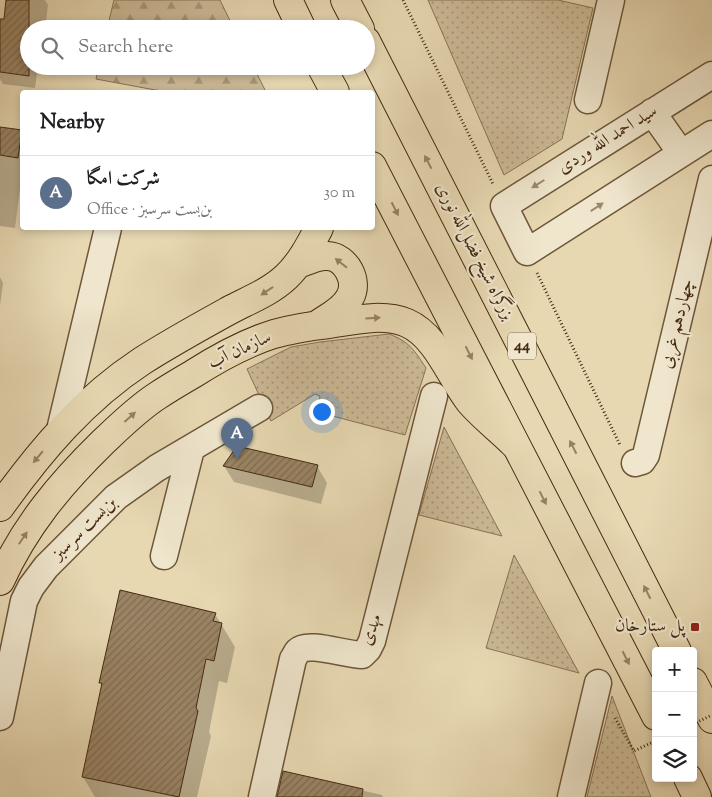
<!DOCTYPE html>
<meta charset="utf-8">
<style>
:root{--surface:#fff;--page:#f2f2f2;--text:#202124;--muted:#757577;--line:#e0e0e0;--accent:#db2777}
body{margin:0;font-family:"Sorts Mill Goudy",Amiri,serif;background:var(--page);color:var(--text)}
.controls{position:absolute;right:15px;bottom:15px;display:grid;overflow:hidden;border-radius:5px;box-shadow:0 2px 8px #0003}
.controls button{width:45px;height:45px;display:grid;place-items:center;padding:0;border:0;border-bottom:1px solid var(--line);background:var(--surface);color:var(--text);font:25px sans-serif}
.you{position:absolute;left:321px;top:411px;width:18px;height:18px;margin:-12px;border:4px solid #fff;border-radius:50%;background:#1a73e8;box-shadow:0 0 0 8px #1a73e833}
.badge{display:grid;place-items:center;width:32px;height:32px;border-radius:50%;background:var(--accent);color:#fff;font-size:16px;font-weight:700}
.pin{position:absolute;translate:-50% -41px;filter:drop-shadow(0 1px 2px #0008)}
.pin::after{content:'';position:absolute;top:26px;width:18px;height:15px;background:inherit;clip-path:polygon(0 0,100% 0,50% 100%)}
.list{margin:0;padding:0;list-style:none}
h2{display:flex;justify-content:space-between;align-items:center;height:65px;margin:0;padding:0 20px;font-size:21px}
h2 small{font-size:16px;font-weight:400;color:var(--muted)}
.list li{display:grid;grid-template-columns:32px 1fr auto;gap:15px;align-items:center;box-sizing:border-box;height:75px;padding:0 20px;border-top:1px solid var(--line)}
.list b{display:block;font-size:19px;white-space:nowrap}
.list p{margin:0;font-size:16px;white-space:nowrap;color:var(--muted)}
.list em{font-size:16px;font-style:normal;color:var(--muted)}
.icon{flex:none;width:28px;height:28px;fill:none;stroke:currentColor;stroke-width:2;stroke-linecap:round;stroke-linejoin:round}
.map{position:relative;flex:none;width:712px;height:797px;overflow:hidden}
.search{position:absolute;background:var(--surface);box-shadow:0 2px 8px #0003;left:20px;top:20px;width:355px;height:55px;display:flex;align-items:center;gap:12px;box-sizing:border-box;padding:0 18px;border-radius:28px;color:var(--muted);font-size:19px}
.panel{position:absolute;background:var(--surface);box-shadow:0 2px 8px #0003;left:20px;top:90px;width:355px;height:140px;border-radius:5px}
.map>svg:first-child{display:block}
</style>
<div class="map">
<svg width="712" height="797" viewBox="0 0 712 797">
<defs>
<pattern id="grass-dots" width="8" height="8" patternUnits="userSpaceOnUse" patternTransform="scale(1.25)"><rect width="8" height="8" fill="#ccba97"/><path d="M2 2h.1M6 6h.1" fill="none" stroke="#a7977a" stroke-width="1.8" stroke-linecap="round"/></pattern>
<pattern id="forest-firs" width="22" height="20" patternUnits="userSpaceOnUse" patternTransform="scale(1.25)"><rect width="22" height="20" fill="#ccba97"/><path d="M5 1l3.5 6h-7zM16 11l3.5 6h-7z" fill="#a7977a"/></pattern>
<pattern id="building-hatch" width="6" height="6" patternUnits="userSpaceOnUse" patternTransform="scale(1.25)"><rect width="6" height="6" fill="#9a8465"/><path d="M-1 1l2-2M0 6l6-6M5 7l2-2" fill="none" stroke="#7f6c52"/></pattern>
</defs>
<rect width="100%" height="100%" fill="#e7d8b2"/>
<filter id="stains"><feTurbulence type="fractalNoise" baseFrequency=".004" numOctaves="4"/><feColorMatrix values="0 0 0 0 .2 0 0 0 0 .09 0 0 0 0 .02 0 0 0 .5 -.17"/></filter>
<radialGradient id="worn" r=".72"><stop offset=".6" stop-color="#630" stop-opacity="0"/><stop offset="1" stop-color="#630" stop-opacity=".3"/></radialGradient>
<path fill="url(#grass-dots)" stroke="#897254" d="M428,0h130l35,8 -31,131 -58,36z
M389,334c21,8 25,16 37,34l-21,67 -88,-23 3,-16 -5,-2 -44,27 -24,-52 44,-22 29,-5z
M444,427l58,109 -83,-21z
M514,555l65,118 -93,-25z
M612,696l39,101h-64z"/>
<path fill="url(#forest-firs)" stroke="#897254" d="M114,0h106l14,29h-127z
M99,66h154l13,26h-100l-70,-13z"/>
<path fill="#0003" d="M8,0h37l3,5 -3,24h-16v37h9l-3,22 -32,-4 -3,-5v-59l5,1z
M0,129l21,2 1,3v39l-7,55 -15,-2z
M0,277l3,6 -3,23z
M224,466h93l10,17 -6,21 -87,-22z
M215,614l20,33 -8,36 -8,-2 -10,51 2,4 -14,61h-102l-12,-20 20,-90 -3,-5z
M284,773l98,22 1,2h-105z"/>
<path fill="url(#building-hatch)" stroke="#462a12" d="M6,0h23v76l-29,-4v-53h4z
M0,127l22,3 -4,28 -18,-3z
M237,446l81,19 -6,22 -89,-21z
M120,590l96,23 -3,8 9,2 -8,38 -8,-2 -10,49 2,3 -19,86 -97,-20 20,-94h-3z
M283,771l80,18 -1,8h-85z"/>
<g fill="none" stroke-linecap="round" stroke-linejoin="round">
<defs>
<path id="minor" d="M712,75l-208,131 23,46 185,-118
M588,100l23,-100
M652,112l29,41
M60,430l48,-202
M635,463l7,-2 4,-6 66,-276
M164,556l27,-107
M0,717l24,-116 7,-14 15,-20 70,-70 41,-29 102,-60
M262,797l31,-138c2,-3 3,-6 5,-8 10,-10 48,4 64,4l6,-6 4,-8 62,-245
M571,797l27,-114"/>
<path id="major" d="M298,264c9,-3 19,-9 30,-8 18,1 31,25 22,41 -6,13 -22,20 -33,28
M0,507c40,-56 84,-108 142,-146 28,-18 59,-35 88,-51 19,-10 40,-18 56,-33 14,-13 24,-32 33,-49
M0,581c25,-55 60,-97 103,-139 17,-16 34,-33 54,-46 12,-8 24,-15 36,-22 25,-16 52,-31 81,-40 18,-5 37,-8 55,-10 26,-4 54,-11 78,-1 30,13 44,55 63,79 13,15 30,28 44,42"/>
<path id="highway" d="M288,0l14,29
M345,0l15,29
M366,41l311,610
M321,66l14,26
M372,166l284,550
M693,682l19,37
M688,778l9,19"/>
</defs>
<use href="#minor" stroke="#6e563a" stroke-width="29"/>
<use href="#major" stroke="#462a12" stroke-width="30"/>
<use href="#highway" stroke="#462a12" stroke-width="30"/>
<path stroke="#462a12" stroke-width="3" stroke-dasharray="1 2.5" stroke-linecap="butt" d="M403,0l90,184
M537,273l83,172
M615,718l19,33 21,-10"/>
<use href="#minor" stroke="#efe6cd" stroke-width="26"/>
<use href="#major" stroke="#e7d8b2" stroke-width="28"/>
<use href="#highway" stroke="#e7d8b2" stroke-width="28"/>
<path stroke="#462a12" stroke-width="3" stroke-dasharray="1 2.5" stroke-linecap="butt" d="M693,724l19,-9"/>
</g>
<defs><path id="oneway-solid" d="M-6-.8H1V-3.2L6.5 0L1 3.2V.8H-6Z" transform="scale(1.25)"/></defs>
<g fill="#968162">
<use href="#oneway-solid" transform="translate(428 162) rotate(-117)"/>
<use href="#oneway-solid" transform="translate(395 209) rotate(63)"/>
<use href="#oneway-solid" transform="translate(341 263) rotate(-142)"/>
<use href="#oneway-solid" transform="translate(267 291) rotate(146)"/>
<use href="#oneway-solid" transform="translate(373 318) rotate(-3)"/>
<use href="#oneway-solid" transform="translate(469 353) rotate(63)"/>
<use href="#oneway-solid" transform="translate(130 417) rotate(-42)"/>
<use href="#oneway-solid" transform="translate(573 447) rotate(-117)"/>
<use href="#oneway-solid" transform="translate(38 457) rotate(130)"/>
<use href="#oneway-solid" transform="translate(543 498) rotate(63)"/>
<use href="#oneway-solid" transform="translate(23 538) rotate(-56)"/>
<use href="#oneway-solid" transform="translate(647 592) rotate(-117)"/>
<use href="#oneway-solid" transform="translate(626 658) rotate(63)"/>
</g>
<g fill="#9a8870">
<use href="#oneway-solid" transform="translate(538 184) rotate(148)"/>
<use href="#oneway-solid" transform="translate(597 207) rotate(-33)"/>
</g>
<rect fill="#8f2418" stroke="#efe6cd" stroke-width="2" x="690" y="622" width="10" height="10" rx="2.5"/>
<g text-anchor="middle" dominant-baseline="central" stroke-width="4.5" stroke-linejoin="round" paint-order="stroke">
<rect fill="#efe6cd" stroke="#79624a" stroke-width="1" x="508" y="332.5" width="28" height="27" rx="4"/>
<g font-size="16" font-weight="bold" fill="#462a12">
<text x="522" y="346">44</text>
</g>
<g font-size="18" fill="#462a12" stroke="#efe6cd">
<text transform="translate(608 140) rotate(-32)">سید احمد الله وردی</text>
<text transform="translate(474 252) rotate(63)">بزرگراه شیخ فضل‌الله نوری</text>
<text transform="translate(678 324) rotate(-76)">چهاردهم غربی</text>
<text transform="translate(240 351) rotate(-25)">سازمان آب</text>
<text transform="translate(85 529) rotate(-44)">بن‌بست سرسبز</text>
<text transform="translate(372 630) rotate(-69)">مهدی</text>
</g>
<g font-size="18" fill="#462a12" stroke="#efe6cd" text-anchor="end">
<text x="685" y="627">پل ستارخان</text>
</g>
</g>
<rect width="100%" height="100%" filter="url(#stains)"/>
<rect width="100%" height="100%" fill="url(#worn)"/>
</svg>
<div class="controls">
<button>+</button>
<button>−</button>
<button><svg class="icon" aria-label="layers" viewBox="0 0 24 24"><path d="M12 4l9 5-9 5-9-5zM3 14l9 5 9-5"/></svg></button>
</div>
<div class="you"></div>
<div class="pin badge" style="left:237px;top:459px;background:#5c6f8a">A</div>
<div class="search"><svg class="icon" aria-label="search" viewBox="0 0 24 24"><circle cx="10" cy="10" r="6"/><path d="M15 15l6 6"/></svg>Search here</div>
<section class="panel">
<h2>Nearby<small></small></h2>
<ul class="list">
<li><span class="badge" style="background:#5c6f8a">A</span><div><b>شرکت امگا</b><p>Office · بن‌بست سرسبز</p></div><em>30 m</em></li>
</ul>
</section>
</div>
